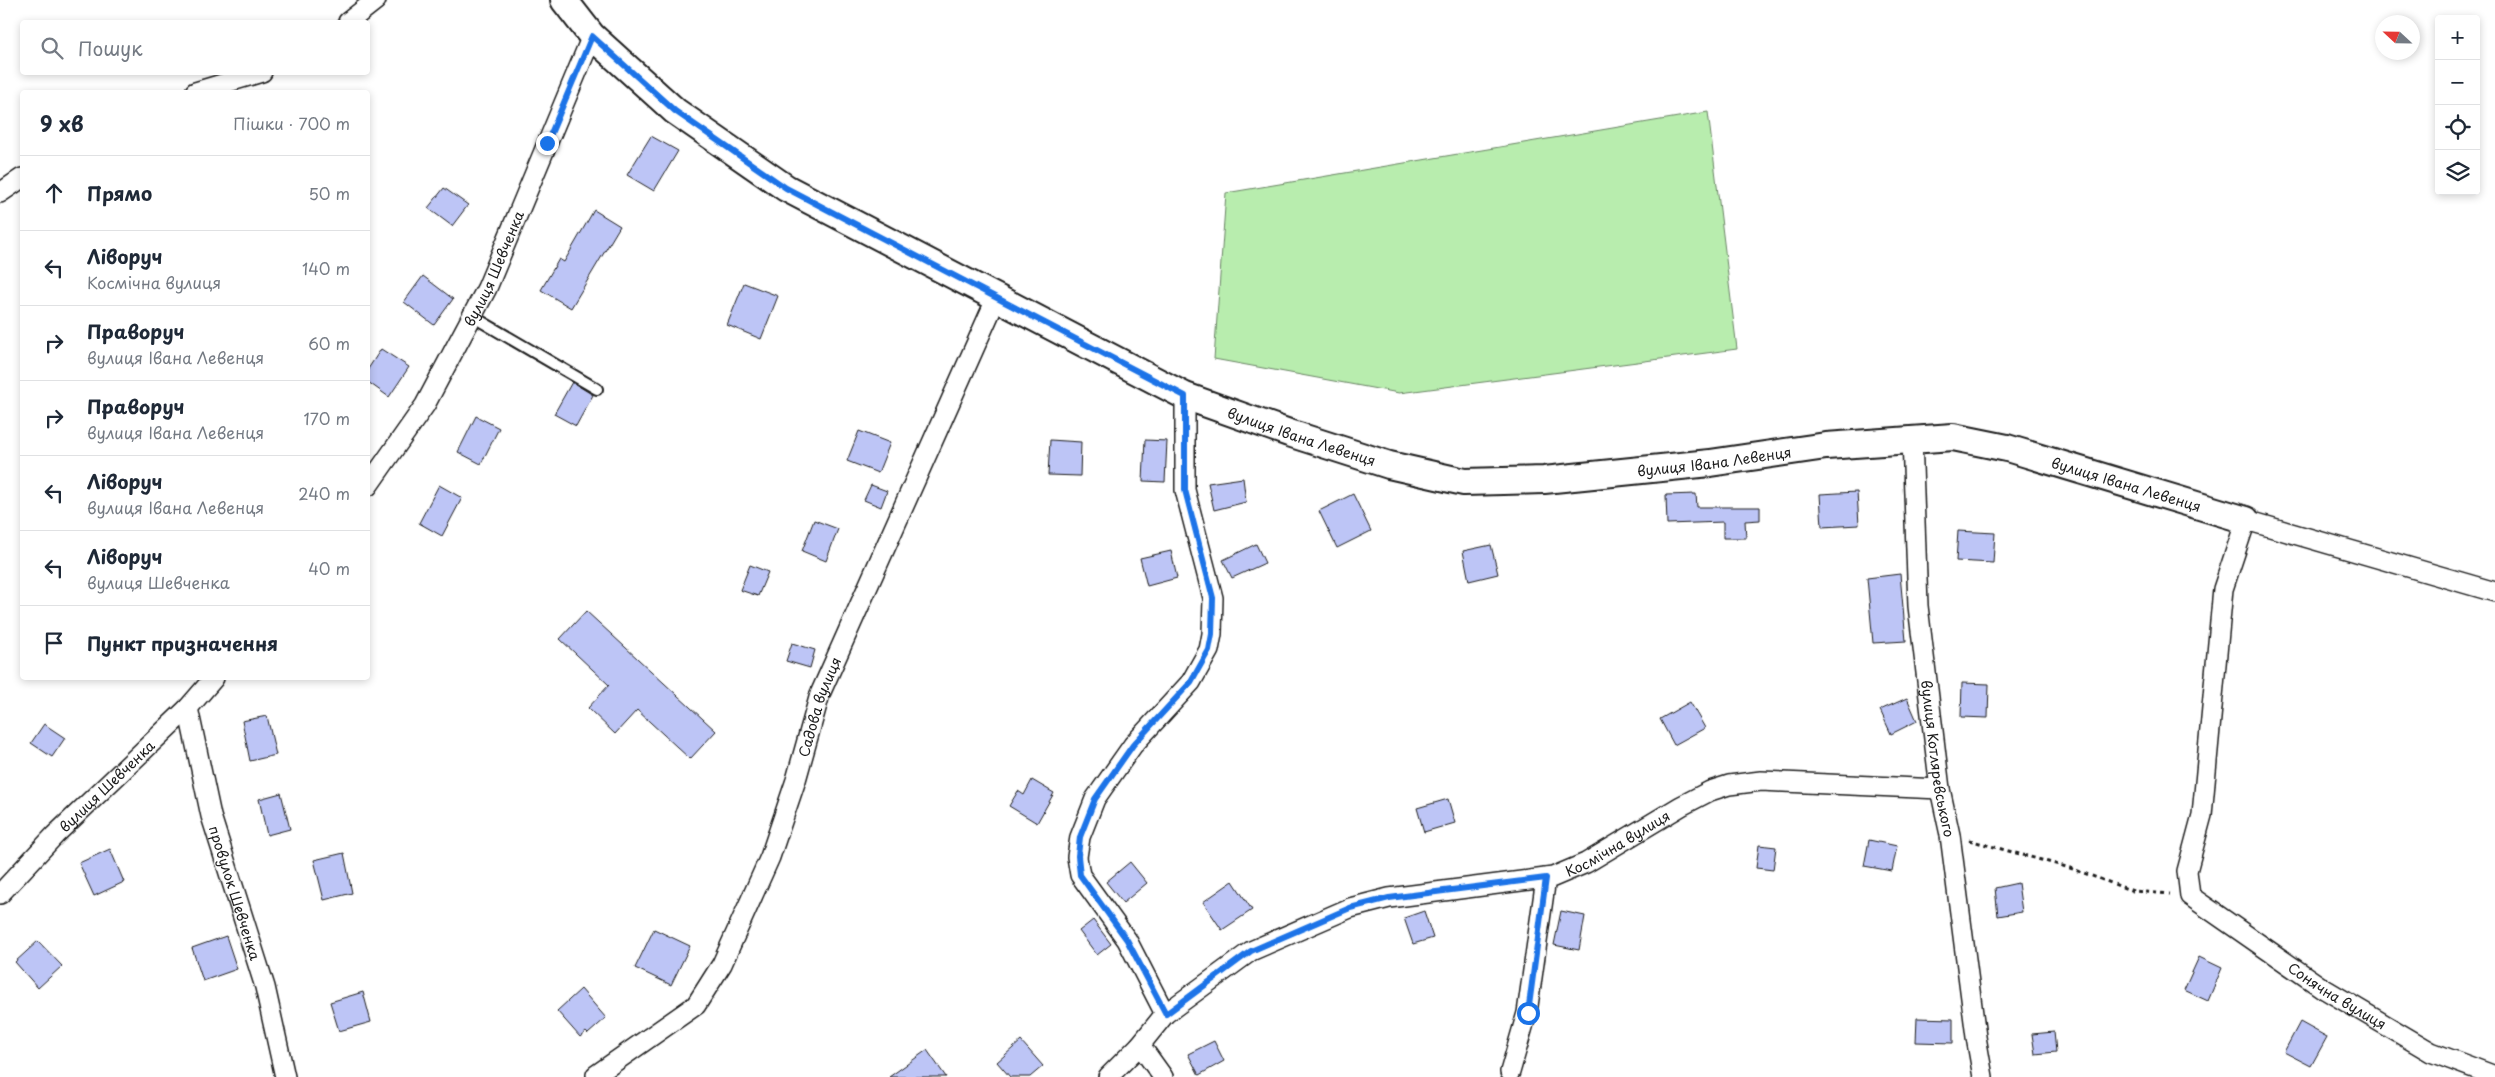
<!DOCTYPE html>
<html lang="uk">
<meta charset="utf-8">
<style>
:root{--surface:#fff;--page:#f2f2f3;--text:#1f2937;--muted:#747a83;--line:#e0e1e3}
body{margin:0;font-family:"Playpen Sans",sans-serif;background:var(--page);color:var(--text)}
.controls{position:absolute;right:15px;top:15px;display:grid;overflow:hidden;border-radius:5px;box-shadow:0 2px 8px #0003}
.controls button{width:45px;height:45px;display:grid;place-items:center;padding:0;border:0;border-bottom:1px solid var(--line);background:var(--surface);color:var(--text);font:25px sans-serif}
.compass{position:absolute;left:2375px;top:15px;width:45px;height:45px;border-radius:50%;background:var(--surface);box-shadow:0 2px 8px #0003;rotate:292deg}
.stop{position:absolute;width:15px;height:15px;margin:-11px;border:4px solid #1a73e8;border-radius:50%;background:#fff}
.stop.end{background:#1a73e8;border-color:#fff;box-shadow:0 1px 5px #0008}
.list{margin:0;padding:0;list-style:none}
h2{display:flex;justify-content:space-between;align-items:center;height:65px;margin:0;padding:0 20px;font-size:21px}
h2 small{font-size:16px;font-weight:400;color:var(--muted)}
.list li{display:grid;grid-template-columns:32px 1fr auto;gap:15px;align-items:center;box-sizing:border-box;height:75px;padding:0 20px;border-top:1px solid var(--line)}
.list b{display:block;font-size:19px;white-space:nowrap}
.list p{margin:0;font-size:16px;white-space:nowrap;color:var(--muted)}
.list em{font-size:16px;font-style:normal;color:var(--muted)}
.icon{flex:none;width:28px;height:28px;fill:none;stroke:currentColor;stroke-width:2;stroke-linecap:round;stroke-linejoin:round}
.map{position:relative;flex:none;width:2495px;height:1077px;overflow:hidden}
.search{position:absolute;background:var(--surface);box-shadow:0 2px 8px #0003;left:20px;top:20px;width:350px;height:55px;display:flex;align-items:center;gap:12px;box-sizing:border-box;padding:0 18px;border-radius:5px;color:var(--muted);font-size:19px}
.panel{position:absolute;background:var(--surface);box-shadow:0 2px 8px #0003;left:20px;top:90px;width:350px;height:590px;border-radius:5px}
.map>svg:first-child{display:block}
</style>
<div class="map">
<svg width="2495" height="1077" viewBox="0 0 2495 1077">
<rect width="100%" height="100%" fill="#fff"/>
<filter id="ink" filterUnits="userSpaceOnUse"><feTurbulence type="fractalNoise" baseFrequency=".02" numOctaves="2"/><feDisplacementMap in="SourceGraphic" scale="10" xChannelSelector="R" yChannelSelector="G"/><feConvolveMatrix kernelMatrix="1 2 1 2 8 2 1 2 1" color-interpolation-filters="sRGB"/></filter>
<g filter="url(#ink)">
<path fill="#b8edae" stroke="#6a8465" d="M1708,112l29,237 -338,44 -185,-34 12,-166z"/>
<path fill="#bdc5f6" stroke="#1c1c1c" d="M651,136l27,15 -24,40 -27,-16z
M444,188l24,17 -16,21 -24,-18z
M594,210l26,16 -49,82 -30,-18 18,-31 5,3z
M423,276l30,23 -19,26 -30,-23z
M744,283l34,13 -17,43 -34,-14z
M381,349l28,18 -20,30 -21,-15v-13z
M572,382l21,13 -17,31 -22,-12z
M476,416l23,12 -18,36 -23,-12z
M859,431l31,12 -12,30 -31,-12z
M1050,440l31,2 -1,34 -32,-1z
M1145,440l22,1 -2,41 -22,-1z
M1243,478l3,24 -32,8 -6,-27z
M439,485l23,13 -20,38 -23,-13z
M871,485l16,6 -6,16 -17,-7z
M1857,492l2,33 -37,2 -2,-33z
M1353,494l18,37 -34,17 -18,-37z
M1696,494l1,13h63v13l-15,1 1,17h-23v-16l-56,2 -1,-29z
M814,520l24,9 -12,32 -24,-10z
M1958,531l37,2 -2,30 -37,-2z
M1256,544l9,19 -33,15 -9,-18z
M1491,545l7,29 -29,7 -6,-30z
M1171,551l6,27 -30,8 -7,-28z
M750,565l18,7 -10,24 -18,-6z
M1900,574l6,67 -33,2 -6,-65z
M586,611l130,120 -26,28 -53,-49 -22,24 -27,-26 21,-23 -49,-46z
M792,643l23,7 -5,18 -24,-7z
M1962,683l27,1 -1,34 -27,-1z
M1907,698l10,23 -26,13 -11,-24z
M1690,702l15,26 -31,17 -14,-26z
M267,716l9,39 -26,6 -8,-40z
M44,724l21,14 -13,19 -21,-14z
M1032,780l22,13 -17,30 -28,-17 9,-15 6,4z
M281,793l9,36 -23,6 -8,-36z
M1448,799l7,24 -31,9 -7,-24z
M1869,840l28,6 -5,25 -28,-5z
M1759,845l17,2 -3,23 -17,-2z
M110,849l14,33 -30,14 -15,-33z
M344,853l8,40 -28,7 -10,-40z
M1130,862l17,21 -24,20 -17,-21z
M1233,881l19,29 -30,20 -19,-28z
M2018,883l4,29 -24,4 -3,-28z
M1424,911l9,27 -20,6 -9,-26z
M1561,911l24,5 -6,34 -25,-5z
M1093,920l18,24 -14,11 -18,-24z
M654,929l36,17 -19,39 -36,-17z
M226,936l11,33 -34,12 -11,-33z
M38,941l24,25 -24,22 -23,-26z
M2199,957l23,11 -14,33 -24,-11z
M581,989l25,29 -18,16 -2,-2 -6,5 -23,-26z
M363,992l8,30 -32,9 -9,-29z
M1917,1018l36,1v24l-37,-1z
M2300,1022l27,15 -16,29 -27,-14z
M2054,1032l2,20 -21,2 -3,-20z
M1021,1041l22,25 -13,11h-20l-13,-15z
M1214,1041l10,20 -25,14 -11,-21z
M927,1050l19,27h-57z"/>
<g fill="none" stroke-linecap="round" stroke-linejoin="round">
<defs>
<path id="lane" d="M472,316l125,73"/>
<g id="street">
<path d="M348,22l28,-22"/>
<path d="M195,92l67,-20"/>
<path d="M0,193l22,-15"/>
<path id="s1" d="M1912,438l6,168 22,183 10,46 26,202 7,40"/>
<path id="s2" d="M368,486l57,-81 62,-117 105,-252"/>
<path id="s3" d="M2495,592l-249,-72 -23,69 -21,226 -15,56 3,25 131,91 110,65 64,24"/>
<path id="s4" d="M188,708l23,108 54,171 20,90"/>
<path id="s5" d="M0,894l55,-59 133,-127 26,-30"/>
<path d="M1165,1014l-38,-74 -47,-65 -3,-18 3,-20 15,-38 38,-54 58,-63 18,-32 3,-16 1,-36 -28,-108v-94"/>
<path d="M1140,1045l23,32"/>
<path d="M1510,1072l17,-59 19,-135"/>
<path id="s6" d="M596,1075l100,-70 26,-41 48,-107 26,-77 24,-86 177,-397"/>
<path id="s7" d="M1108,1077l32,-32 25,-31 86,-63 99,-43 39,-10 164,-21 33,-14 95,-57 29,-15 19,-6 32,-4 179,8"/>
</g>
<g id="secondary">
<path id="s8" d="M564,0l28,36 83,75 111,77 399,208 104,37 100,32 75,17 80,-2 166,-17 116,-17 127,-9 54,11 239,72"/>
</g>
</defs>
<use href="#lane" stroke="#1c1c1c" stroke-width="14"/>
<use href="#street" stroke="#1c1c1c" stroke-width="22"/>
<use href="#secondary" stroke="#1c1c1c" stroke-width="30"/>
<path stroke="#1c1c1c" stroke-width="3" stroke-dasharray="4 4" stroke-linecap="butt" d="M1969,840l101,28 63,23 37,3"/>
<use href="#lane" stroke="#fff" stroke-width="10"/>
<use href="#street" stroke="#fff" stroke-width="19"/>
<use href="#secondary" stroke="#fff" stroke-width="26"/>
</g>
</g>
<g fill="none" stroke-linecap="round" stroke-linejoin="round" filter="url(#ink)">
<path stroke="#1a73e8" stroke-width="6" d="M547,143l45,-107 83,75 111,77 399,208v94l28,108 -1,36 -3,16 -18,32 -58,63 -38,54 -15,38 -2,19 2,19 47,65 39,74 85,-63 99,-43 39,-10 157,-20 -18,135"/>
</g>
<g text-anchor="middle" dominant-baseline="central" stroke-width="4" stroke-linejoin="round" paint-order="stroke">
<g font-size="14" fill="#1c1c1c" stroke="#fff">
<text stroke="none"><textPath href="#s2" startOffset="252">вулиця Шевченка</textPath></text>
<text stroke="none"><textPath href="#s8" startOffset="866">вулиця Івана Левенця</textPath></text>
<text stroke="none"><textPath href="#s8" startOffset="1286">вулиця Івана Левенця</textPath></text>
<text stroke="none"><textPath href="#s8" startOffset="1706">вулиця Івана Левенця</textPath></text>
<text stroke="none"><textPath href="#s6" startOffset="446">Садова вулиця</textPath></text>
<text stroke="none"><textPath href="#s1" startOffset="322">вулиця Котляревського</textPath></text>
<text stroke="none"><textPath href="#s5" startOffset="152">вулиця Шевченка</textPath></text>
<text stroke="none"><textPath href="#s7" startOffset="578">Космічна вулиця</textPath></text>
<text stroke="none"><textPath href="#s4" startOffset="191">провулок Шевченка</textPath></text>
<text stroke="none"><textPath href="#s3" startOffset="820">Сонячна вулиця</textPath></text>
</g>
</g>
</svg>
<div class="controls">
<button>+</button>
<button>−</button>
<button><svg class="icon" aria-label="locate" viewBox="0 0 24 24"><circle cx="12" cy="12" r="6"/><path d="M12 2v4M12 18v4M2 12h4M18 12h4"/></svg></button>
<button><svg class="icon" aria-label="layers" viewBox="0 0 24 24"><path d="M12 4l9 5-9 5-9-5zM3 14l9 5 9-5"/></svg></button>
</div>
<svg class="compass" viewBox="-18 -18 36 36"><path d="M0-13l5 13h-10z" fill="#e53935"/><path d="M0 13l5-13h-10z" fill="#747a83"/></svg>
<div class="stop" style="left:1528px;top:1013px"></div>
<div class="stop end" style="left:547px;top:143px"></div>
<div class="search"><svg class="icon" aria-label="search" viewBox="0 0 24 24"><circle cx="10" cy="10" r="6"/><path d="M15 15l6 6"/></svg>Пошук</div>
<section class="panel">
<h2>9 хв<small>Пішки · 700 m</small></h2>
<ul class="list">
<li><svg class="icon" aria-label="ahead" viewBox="0 0 24 24"><path d="M12 20V5M6 11l6-6 6 6"/></svg><div><b>Прямо</b></div><em>50 m</em></li>
<li><svg class="icon" aria-label="left" viewBox="0 0 24 24"><path d="M17 20v-9H6M10 6l-5 5 5 5"/></svg><div><b>Ліворуч</b><p>Космічна вулиця</p></div><em>140 m</em></li>
<li><svg class="icon" aria-label="right" viewBox="0 0 24 24"><path d="M7 20v-9h11M14 6l5 5-5 5"/></svg><div><b>Праворуч</b><p>вулиця Івана Левенця</p></div><em>60 m</em></li>
<li><svg class="icon" aria-label="right" viewBox="0 0 24 24"><path d="M7 20v-9h11M14 6l5 5-5 5"/></svg><div><b>Праворуч</b><p>вулиця Івана Левенця</p></div><em>170 m</em></li>
<li><svg class="icon" aria-label="left" viewBox="0 0 24 24"><path d="M17 20v-9H6M10 6l-5 5 5 5"/></svg><div><b>Ліворуч</b><p>вулиця Івана Левенця</p></div><em>240 m</em></li>
<li><svg class="icon" aria-label="left" viewBox="0 0 24 24"><path d="M17 20v-9H6M10 6l-5 5 5 5"/></svg><div><b>Ліворуч</b><p>вулиця Шевченка</p></div><em>40 m</em></li>
<li><svg class="icon" aria-label="arrive" viewBox="0 0 24 24"><path d="M6 21V4h12l-3 4 3 4H6"/></svg><div><b>Пункт призначення</b></div></li>
</ul>
</section>
</div>
